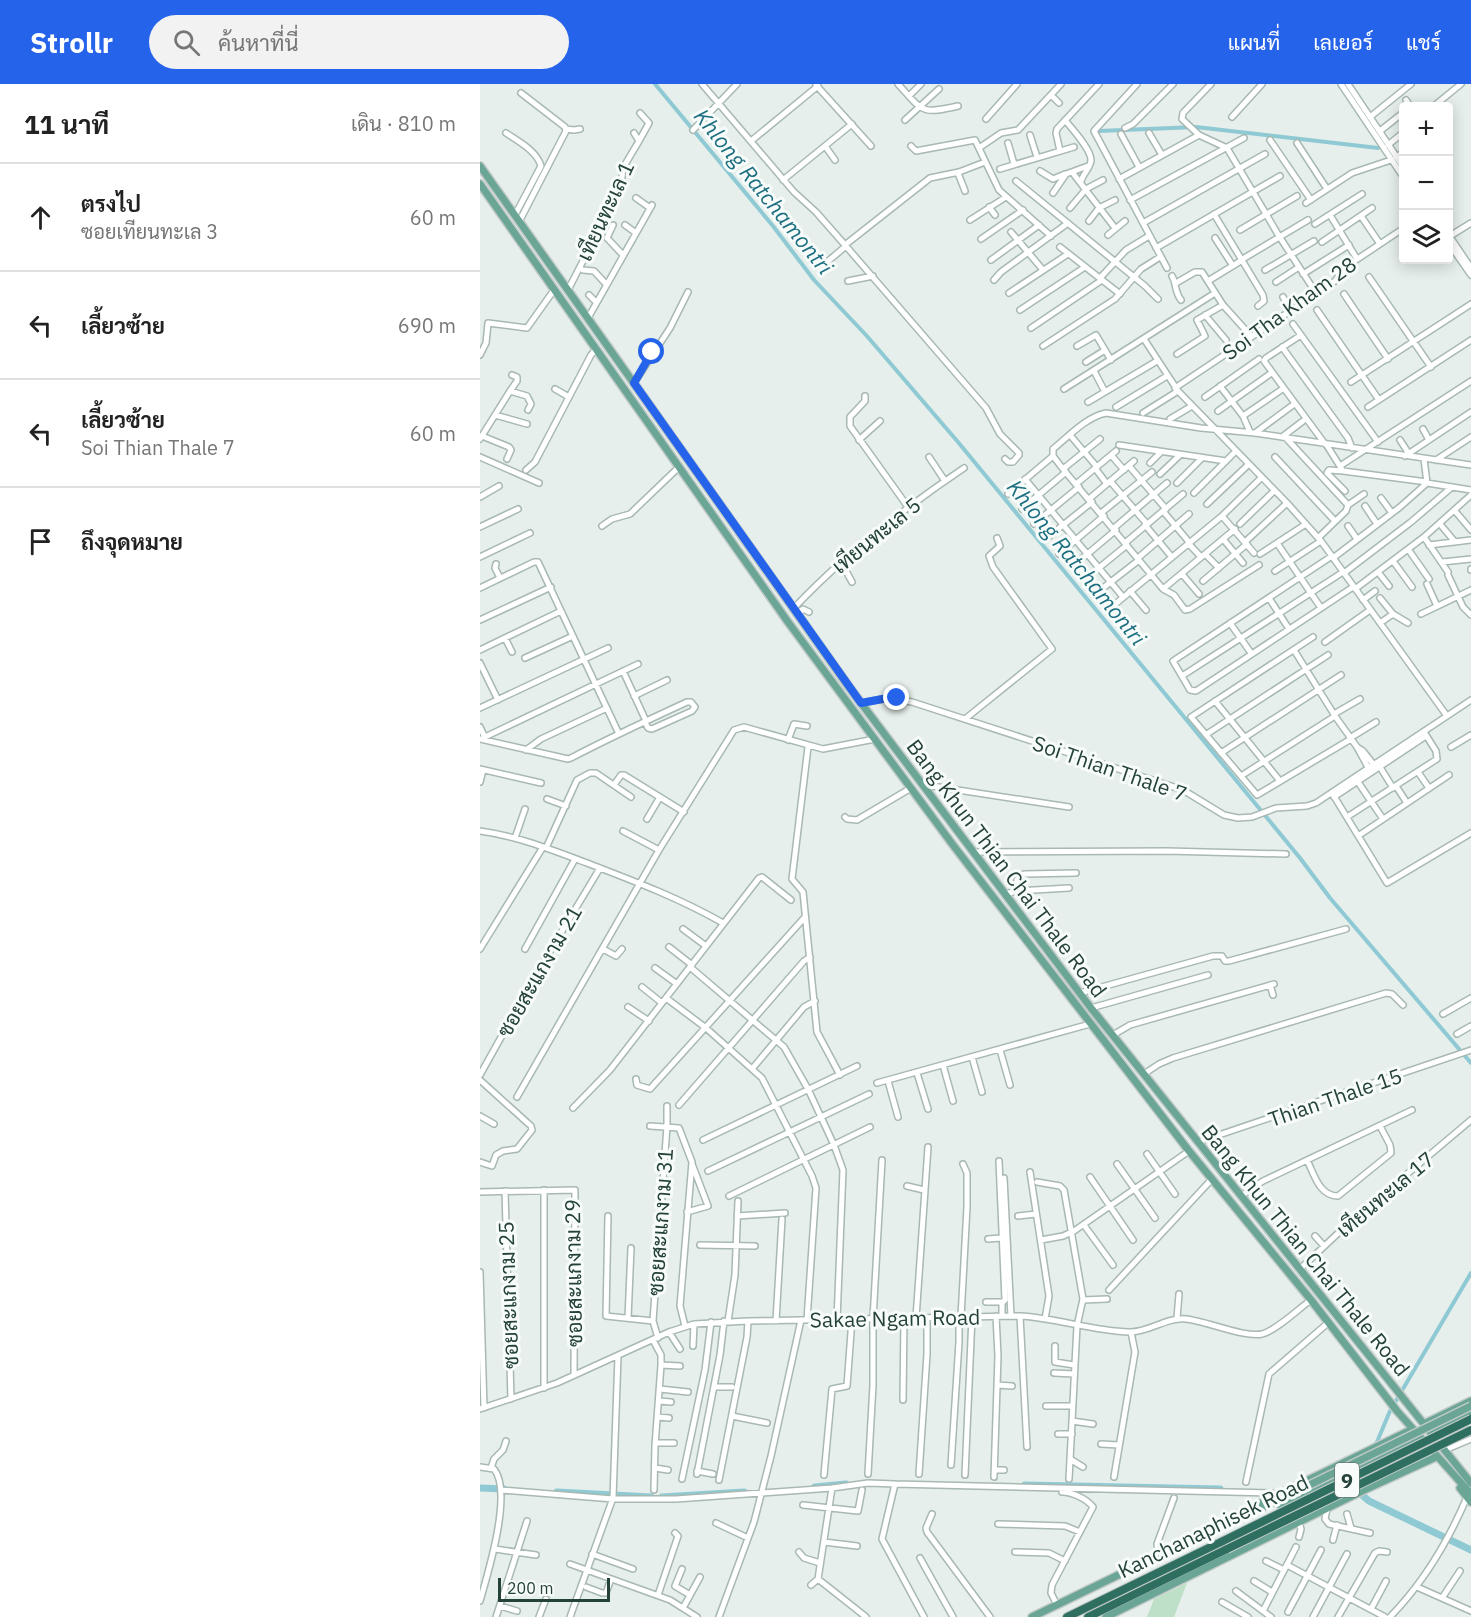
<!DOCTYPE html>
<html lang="th">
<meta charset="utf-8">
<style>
:root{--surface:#fff;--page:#f2f2f2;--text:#222;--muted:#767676;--line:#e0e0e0;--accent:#2563eb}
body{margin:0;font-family:"IBM Plex Sans",Sarabun,sans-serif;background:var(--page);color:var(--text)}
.controls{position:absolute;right:18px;top:18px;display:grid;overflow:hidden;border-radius:6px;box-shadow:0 3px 15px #0003}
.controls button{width:54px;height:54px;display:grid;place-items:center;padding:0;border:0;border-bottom:2px solid var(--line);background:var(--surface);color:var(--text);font:30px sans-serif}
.scale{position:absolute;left:18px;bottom:15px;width:112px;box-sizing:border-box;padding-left:6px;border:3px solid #24423a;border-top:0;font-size:16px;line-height:21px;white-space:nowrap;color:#24423a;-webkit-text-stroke:4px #f7fbf9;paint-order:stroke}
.stop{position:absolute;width:18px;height:18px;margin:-14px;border:4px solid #2563eb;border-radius:50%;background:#fff}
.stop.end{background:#2563eb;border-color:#fff;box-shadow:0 2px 6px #0008}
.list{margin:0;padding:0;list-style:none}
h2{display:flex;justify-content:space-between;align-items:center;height:78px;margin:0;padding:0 24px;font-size:26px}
h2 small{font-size:20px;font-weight:400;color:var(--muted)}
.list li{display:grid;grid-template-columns:39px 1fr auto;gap:18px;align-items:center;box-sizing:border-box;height:108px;padding:0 24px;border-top:2px solid var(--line)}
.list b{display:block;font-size:22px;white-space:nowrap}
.list p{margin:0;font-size:20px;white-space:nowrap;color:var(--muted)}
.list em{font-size:20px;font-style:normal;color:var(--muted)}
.icon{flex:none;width:33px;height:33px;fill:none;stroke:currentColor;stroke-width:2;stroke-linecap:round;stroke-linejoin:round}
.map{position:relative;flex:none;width:991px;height:1533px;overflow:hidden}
header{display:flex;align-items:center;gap:36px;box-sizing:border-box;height:84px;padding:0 30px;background:var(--accent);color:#fff}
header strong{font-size:28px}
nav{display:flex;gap:33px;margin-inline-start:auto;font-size:21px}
.search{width:420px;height:54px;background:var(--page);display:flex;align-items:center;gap:15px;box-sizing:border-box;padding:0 21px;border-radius:33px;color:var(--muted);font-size:22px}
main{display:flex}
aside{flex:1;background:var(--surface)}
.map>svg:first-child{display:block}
</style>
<header>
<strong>Strollr</strong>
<div class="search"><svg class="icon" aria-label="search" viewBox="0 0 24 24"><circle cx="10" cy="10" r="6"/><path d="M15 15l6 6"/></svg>ค้นหาที่นี่</div>
<nav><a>แผนที่</a><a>เลเยอร์</a><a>แชร์</a></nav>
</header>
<main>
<aside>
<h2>11 นาที<small>เดิน · 810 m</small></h2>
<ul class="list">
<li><svg class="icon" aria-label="ahead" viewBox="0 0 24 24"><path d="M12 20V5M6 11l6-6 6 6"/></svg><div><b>ตรงไป</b><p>ซอยเทียนทะเล 3</p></div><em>60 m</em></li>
<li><svg class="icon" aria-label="left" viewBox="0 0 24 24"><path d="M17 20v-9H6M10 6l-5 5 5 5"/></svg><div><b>เลี้ยวซ้าย</b></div><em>690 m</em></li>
<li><svg class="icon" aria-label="left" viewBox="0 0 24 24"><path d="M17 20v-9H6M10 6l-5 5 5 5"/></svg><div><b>เลี้ยวซ้าย</b><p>Soi Thian Thale 7</p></div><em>60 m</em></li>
<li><svg class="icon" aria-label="arrive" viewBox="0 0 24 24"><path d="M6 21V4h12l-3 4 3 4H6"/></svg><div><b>ถึงจุดหมาย</b></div></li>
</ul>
</aside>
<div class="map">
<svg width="991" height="1533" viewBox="0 0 991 1533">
<rect width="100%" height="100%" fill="#e6efeb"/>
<path fill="#bfe0c8" d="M707,1499l-13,34h-27l7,-18z"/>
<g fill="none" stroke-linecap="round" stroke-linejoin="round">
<path stroke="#8ec9d4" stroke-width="4" d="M175,0l118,142 41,54 52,55 92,107 342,416 30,40 141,165
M619,47l97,-4 182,21
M894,1365l16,-38 81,-138"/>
<path stroke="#8ec9d4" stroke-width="7" d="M862,1394l27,23 102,49
M545,1401l195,4
M335,1403l31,-3
M0,1404l24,1
M77,1408l94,5
M182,1413l82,-5"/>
<defs>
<path id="minor" d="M222,0l92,108 22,20 29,33
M418,0c25,27 22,31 60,22
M657,0l-43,47 73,137
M731,0l-28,29 -1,6 17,16 28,13 52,88 37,57
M861,0l63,94
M868,0l56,84
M336,1l55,61
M571,11l8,8
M429,12l12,-12
M926,16l4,6
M954,22l27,-22
M752,33l30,-33
M890,33l41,-33
M506,35l31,-35
M425,36l34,-31
M585,36c7,9 26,29 26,40 0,8 -9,14 -10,22
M645,44l8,-4 40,-40
M86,45l8,1 6,-1
M213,46l44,-46
M900,47l24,-19
M26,49c12,8 31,18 35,33l-26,49
M669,49l13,22
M641,50l18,33
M550,51l7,22
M790,56l41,60
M159,57l10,-18 -9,-10
M271,57l67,-55
M528,59l6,21
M817,59l30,46
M908,61l16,-13
M345,62l10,14
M431,62l5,5 59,-11 24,50 52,46
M499,64l22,-15 17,-3 43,-46
M580,67l-4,-18 1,-4 42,-45
M916,73l8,-5
M505,78l-26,10 -29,6 -85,67 141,163 14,26 19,19v2l-6,7h-5l-3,-3
M520,85l74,-22
M560,87l13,8 12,-5
M592,88l43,56
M478,89l7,18
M639,95l80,-44
M303,96l69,-56
M536,97l129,105 13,13
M573,109l13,-19 22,-8
M156,114l14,10
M650,116l114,-62
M826,119l46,-30 39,-13
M509,123l6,8
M590,124l16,-19 17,-9
M734,130l49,81 1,6 -6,5
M850,131l27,44
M881,132l19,28
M490,136l36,-23
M609,137l10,-13 16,-8
M39,138l47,-91 -1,-4 -44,-34
M663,139l122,-69
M835,140l47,-30
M133,141l-6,13 16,17
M145,141l11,8
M760,146l57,-34
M531,148l32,38
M968,150l23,34
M628,151l17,-14
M970,152l21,-13
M735,154l18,28
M501,155l42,-29
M842,158l50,-34
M968,158l23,33
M580,163l60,47
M676,164l124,-72
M511,176l48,-35
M761,176l67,-40
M347,178l19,-16
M103,186l11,1 12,13
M785,186l49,-29
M823,190l46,-29
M692,192c5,8 2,15 9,24
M889,193l62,90
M620,194l26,-28 23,-14
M514,196l7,-8 67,-49
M368,197l25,-5
M728,197l31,-19
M796,198l23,-15
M696,199l19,-11h7l21,33 28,31
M88,206l48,-93 6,-20 1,-9 16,-27 -5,-8
M529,209l59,-39
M864,210l44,65
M109,211l7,7
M803,213l8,13
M540,226l65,-43
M837,226l62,90
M725,231l21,25
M108,234l64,-113
M813,240l85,118
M551,244l71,-48
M821,251l-35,23 -2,3 61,83
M664,255l34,52 109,112 34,38 126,175
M563,262l72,-47 26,-30 19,-12
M597,262l19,-11 15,25
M802,263l66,91 4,10
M697,270l28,-18 -8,-16 26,-15
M0,271l6,-12 2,-20 39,5 27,-38
M606,278l19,-12
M614,287l11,21
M871,298l120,-78
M154,299l36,-55 18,-36
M740,302l23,30 7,16
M695,304l160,-107 12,-15 57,-38
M75,305l14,8
M584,305l151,-96
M30,307l7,-10v-4l-5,-2
M385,312v5l-15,16v9l58,81
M725,313l54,-38
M608,318l69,-41
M636,323l51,-31
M888,323l103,-67
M738,327l52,-37
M663,329l35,-22
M15,331l32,9
M763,332l38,-26
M690,335l22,-13
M943,345l6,11
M775,349l38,-28
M590,351l27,32
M2,352l27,11 2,3 -4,9
M802,353l21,-16
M806,354l62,67
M0,355l30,-48 17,5 4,8 -3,6
M379,356l21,-19
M920,356l9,14
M846,360l17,27 84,11
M639,361l107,16
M631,371l13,15
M925,372l66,-44
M0,373l59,26
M449,373l16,24
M795,373l60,64
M944,375l3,24
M956,376l35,-23
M670,379l11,-11
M649,382l37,43
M860,382l131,-85
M615,384l12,16
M583,385l37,-30
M46,386l9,-8 56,-107 5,-6
M863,387l-14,-1 -2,3 18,18
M680,390l20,-19
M545,395l98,118
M630,397l37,43
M697,399l25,-25
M596,400l40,-33
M714,409l42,-42
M528,410l45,-38
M0,413l19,-11
M901,414l11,15
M609,415l45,-38
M727,420l42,-40
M885,422l12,18
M542,425l44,-37
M683,427l26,31
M975,427l16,19
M621,429l51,-41
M742,432l39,-38
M554,440l45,-37
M760,440l34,-33
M960,440l15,18
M665,441l26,31
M122,442l10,-7 18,-5 49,-47
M868,442l9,13
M0,443l38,-18
M634,444l53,-45
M568,453l44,-35
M944,453l24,35
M838,454l28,-27 2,-6 16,-11
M743,455l20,24
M765,458l42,-39
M645,459l58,-49
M708,459l13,14
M797,459l44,65
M949,461l42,-5
M928,465l21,30
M579,470l45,-38
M725,470l14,14
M780,470l46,-30
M852,472l-159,105 17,29 6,1 157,-104
M0,473l50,-24
M658,474l51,-44
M853,474l67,-51 27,-24 44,7
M913,477l19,26
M361,478l11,20
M962,478l29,-3
M16,480l-1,4 5,10
M779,481l-69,44 -5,1 -11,-15 -11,-6 -100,-120 -10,-13v-7c15,-12 33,-32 53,-36l95,15 54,5 216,32
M592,483l44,-37
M991,485v1
M795,487l46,-30
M898,488l11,14
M864,489l67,-51 41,-35
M702,490l17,20
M968,491l15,32 8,8
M604,496l43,-35
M723,497l44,-37
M947,500l10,22
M0,504l54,-26h4l81,172
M683,505l72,-60
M875,505l69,-52 47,-42
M650,507l16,19
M614,511l45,-35
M789,514l20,31
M900,514l13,16 15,9
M883,516l12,-9
M632,521l16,19
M313,525c51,-54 110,-100 171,-141
M628,526l114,-94 32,37
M317,530l6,-5 6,3
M941,530l50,-24
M0,536l71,-33
M750,539l21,30
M900,539l13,-9
M833,553l-122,80 66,78 94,-56
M25,554l7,14
M845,558l45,-32
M0,566l81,-39
M814,566l41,66 22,31 12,22
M45,574l48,-22
M0,579l18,37
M143,587l23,50
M702,592l161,-104
M154,612l33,-16
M735,617l65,80
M381,619l27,-5 24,4 271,88 41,25 14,3 14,-1 24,-9 31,-2 9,-3 155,-103
M0,624l128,-60
M854,630l26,-15
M485,635l87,-70 -59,-82 -4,-11 11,-10 -3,-8
M0,643l6,13
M727,650l121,-79
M5,653l153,-73
M870,654l26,-16
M0,655l88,20 3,-1c38,-20 77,-38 116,-56h4l4,5 -3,4 -40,18 -4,-1 -3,-6
M308,656l6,-16 13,2
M328,663l-16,132 11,13 14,140 23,43
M877,663l6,4 11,14
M971,663l20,-12
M46,666l15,-11 66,-31
M741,669l120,-78
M900,683l13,21
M0,685l61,14
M938,688l11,16
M761,692l94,-60
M0,698l3,-12
M878,698l25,37
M134,701l7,-10h3l60,37
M916,702l11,17
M445,703l7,-1 137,21
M852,709l55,90 84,-50
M854,713l92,-61
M67,715l19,7
M365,733l2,2 10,1 54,-32
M867,733l90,-58 -1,-8 -12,-19
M167,735l13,-22
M0,747c37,5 72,19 107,32 47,18 92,35 136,60
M143,747l36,19
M881,750l88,-59
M35,754l10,-29
M66,764l31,-68 13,-7h6l35,24
M494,768l193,-1 119,3
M537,807v-11l7,-6 52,-1
M525,810l12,-3 52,-3
M203,845l23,17
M189,863l23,18
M0,865l63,-102
M45,865l50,-90
M123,865l13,7 6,-7
M210,883l94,80 24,42 26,56 9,25 -6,150
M175,884l22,16
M790,901l3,10
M162,903l20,16
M600,909l133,-37h9l3,5h4l117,-32
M186,914l40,30 56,50 50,98 4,12 -9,132
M148,923l21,14
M611,924l117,-33
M963,930l28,-16
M977,950l14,-8
M633,951l17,-10 144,-41
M520,966l10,35
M492,973l10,35
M463,981l10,36
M272,985l52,-62 11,-6
M437,989l11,36
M664,990l15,-10 14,-6 213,-65 6,1 11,11
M0,991l58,-104 62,-103
M156,995l1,6 13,4 155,-172
M0,996l51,46 1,4 -15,19 -14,2 -7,4 -4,11 -12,-4
M408,997l10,36
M397,999l213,-59
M37,1013l142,-247 75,-120 10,-3 79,22 52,-10
M199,1021l125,-144 6,-4
M93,1024l37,-38 149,-192 3,-1 29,23
M0,1032l14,8
M170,1042l29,2 13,34 -12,144 5,20
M223,1056l154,-74
M718,1058l273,-92
M667,1070l28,40
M827,1076c7,14 12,36 31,36l53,-43 -1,-8 -10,-19
M519,1077l6,139 -3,3v13
M637,1080l38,54
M228,1087l161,-77
M550,1088l19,124 -4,23
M610,1093l43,63
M524,1094l7,138
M557,1098l23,4 4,4 19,109 -6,27 -8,153
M427,1102l17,4
M25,1107l6,208
M0,1108l95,-2 -1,185
M249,1112l141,-69
M761,1112l22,-15 149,-71
M207,1128l21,-6 -16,-42
M128,1132l-2,100 47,5
M257,1132l48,-3
M538,1132l18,-2
M604,1141l29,40
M835,1152l9,10
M508,1155l13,-1
M561,1156l22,-4 11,-5 115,-80
M220,1161l55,1
M820,1185l49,-46 122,-103
M0,1188l4,136
M629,1206l103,-111
M603,1216l24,-1
M506,1218h17
M540,1232l7,131
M481,1233l6,-110v-34l-4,-9
M148,1234l3,-70
M436,1234l12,-171
M697,1234l2,-24
M248,1237l7,-46 3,-74
M296,1237l6,-102
M189,1248l11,17
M178,1254l-5,-17 14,-195v-20
M173,1256l8,15v10l-6,81 -1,44
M213,1262l1,-22
M575,1262v16l19,3
M181,1281l19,1
M574,1289l20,1
M517,1301l15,1
M234,1303h18
M64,1304v-198
M180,1305l28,3
M423,1316l1,-82
M179,1317l12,1
M566,1322h27
M0,1325l77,-26 112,-51 25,-8 54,-3 272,-5c37,2 72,15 109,16 19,1 37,-15 57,-13 20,2 59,19 76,15 15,-4 36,-25 49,-34
M252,1332l35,7
M178,1333l11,1
M592,1337l21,3
M578,1350h14
M175,1359h19
M621,1360l18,1
M965,1366l26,-11
M590,1375l13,8
M471,1381l8,-123v-25
M0,1383l14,2c19,23 -6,104 -14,132
M11,1384l3,-9 9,-9 3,-9
M175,1384l13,2
M514,1386h10
M217,1387l16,3
M217,1390l23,-119 4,-34
M388,1390l5,-89v-66l9,-159
M439,1390l8,-120v-36
M344,1391l8,-86 15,-3 5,-67
M485,1391l7,-158
M514,1393l4,-121 -2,-40
M634,1393l21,-125 -4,-20
M202,1395l23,-109 6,-48
M239,1396l28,-143 1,-16
M766,1398l23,-108 60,-52
M415,1400l377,9 4,3
M352,1404l-14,91 48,38
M21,1406l112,9h63l156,-11 36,-5 27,1 -13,55 42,78
M323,1421l55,6 4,-21
M847,1425l-2,10 4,5 41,9
M452,1430l-6,14 1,4 63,85
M867,1430l4,14
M236,1439l32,15
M819,1439l2,6 -2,8
M518,1440l67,2 15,6
M853,1456l4,-15
M344,1458l33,4
M15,1465l41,6
M319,1468l5,6 16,5
M535,1468l34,1 16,8
M112,1470l41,15
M679,1471l-2,-11 17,-46
M440,1474l33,59
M786,1477l18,9
M90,1480l100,36 27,17
M807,1481l98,52
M202,1485l-7,17 15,9
M774,1497l18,11
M331,1501l7,-6
M106,1503l16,6h4l5,-14
M937,1503l54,24
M756,1507l35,26
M178,1511l20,-59 -3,-3
M962,1514l18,-27
M742,1518l26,15
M577,1521l-6,-12 1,-8 41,-78c-6,-8 -21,-15 -31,-15
M20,1522l17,5
M203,1524l17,-31
M891,1525l15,-28
M783,1527l33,-64
M808,1528l33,-62
M16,1533l31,-96
M59,1533l7,-18
M90,1533l43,-119 5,-142
M239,1533l35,-95 17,-66 30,-136
M833,1533l34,-63
M858,1533l37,-64 4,-2 8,1
M910,1533c34,-35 58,-75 77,-120"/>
<path id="major" d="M0,82l369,521 242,321 380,475
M0,100l308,438 165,223 236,306 122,149 86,111 74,83
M944,1340l47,-23
M950,1347l41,-20
M980,1404l11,14
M800,1421l139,-68
M750,1434l183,-89
M552,1533l146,-71 111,-51
M626,1533l256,-126 74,-34"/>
<path id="highway" d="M587,1533l156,-76
M608,1533l139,-68"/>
</defs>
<use href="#minor" stroke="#a8b8b2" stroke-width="8"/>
<use href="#major" stroke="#c2cac8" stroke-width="10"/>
<use href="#highway" stroke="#c2cac8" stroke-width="10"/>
<use href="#minor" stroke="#fff" stroke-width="5"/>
<use href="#major" stroke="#6aa596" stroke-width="7"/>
<use href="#highway" stroke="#2f6f62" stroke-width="8"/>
<defs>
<path id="major-bridge" d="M809,1411l182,-89"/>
<path id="highway-bridge" d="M743,1457l248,-122
M747,1465l244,-119"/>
</defs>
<use href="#major-bridge" stroke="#c2cac8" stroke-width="10" stroke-linecap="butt"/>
<use href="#highway-bridge" stroke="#c2cac8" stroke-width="10" stroke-linecap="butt"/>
<use href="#major-bridge" stroke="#6aa596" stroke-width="7"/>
<use href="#highway-bridge" stroke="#2f6f62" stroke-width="8"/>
</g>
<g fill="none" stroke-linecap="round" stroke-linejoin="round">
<path stroke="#2563eb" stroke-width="8" d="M172,268l-18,31 227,320 27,-5h9"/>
</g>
<g text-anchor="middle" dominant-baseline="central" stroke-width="6" stroke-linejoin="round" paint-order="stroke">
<rect fill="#f7fbf9" stroke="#637a73" stroke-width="1.5" x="855" y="1379" width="24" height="34" rx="4.5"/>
<g font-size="20" font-weight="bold" fill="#24423a">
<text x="867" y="1396">9</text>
</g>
<g font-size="21" fill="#24423a" stroke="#f7fbf9">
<text transform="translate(125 127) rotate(-65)">เทียนทะเล 1</text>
<text transform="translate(809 224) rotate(-36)">Soi Tha Kham 28</text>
<text transform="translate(396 451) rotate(-39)">เทียนทะเล 5</text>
<text transform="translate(630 684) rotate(19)">Soi Thian Thale 7</text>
<text transform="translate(527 784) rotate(53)">Bang Khun Thian Chai Thale Road</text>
<text transform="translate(59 887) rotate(-60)">ซอยสะแกงาม 21</text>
<text transform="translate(855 1013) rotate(-19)">Thian Thale 15</text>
<text transform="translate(905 1110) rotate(-40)">เทียนทะเล 17</text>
<text transform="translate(180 1138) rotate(-86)">ซอยสะแกงาม 31</text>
<text transform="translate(826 1166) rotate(51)">Bang Khun Thian Chai Thale Road</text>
<text transform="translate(93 1189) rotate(-91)">ซอยสะแกงาม 29</text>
<text transform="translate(28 1211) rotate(-92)">ซอยสะแกงาม 25</text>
<text transform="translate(415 1234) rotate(-1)">Sakae Ngam Road</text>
<text transform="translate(733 1442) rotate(-26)">Kanchanaphisek Road</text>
</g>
<g font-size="22" font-style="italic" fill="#1c6f80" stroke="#f7fbf9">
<text transform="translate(284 107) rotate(51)">Khlong Ratchamontri</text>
<text transform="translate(597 478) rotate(51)">Khlong Ratchamontri</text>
</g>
</g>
</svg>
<div class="controls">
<button>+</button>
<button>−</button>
<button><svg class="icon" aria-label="layers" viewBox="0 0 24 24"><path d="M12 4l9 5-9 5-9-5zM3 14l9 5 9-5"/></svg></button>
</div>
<div class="scale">200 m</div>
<div class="stop" style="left:172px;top:268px"></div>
<div class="stop end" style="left:417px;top:614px"></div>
</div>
</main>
